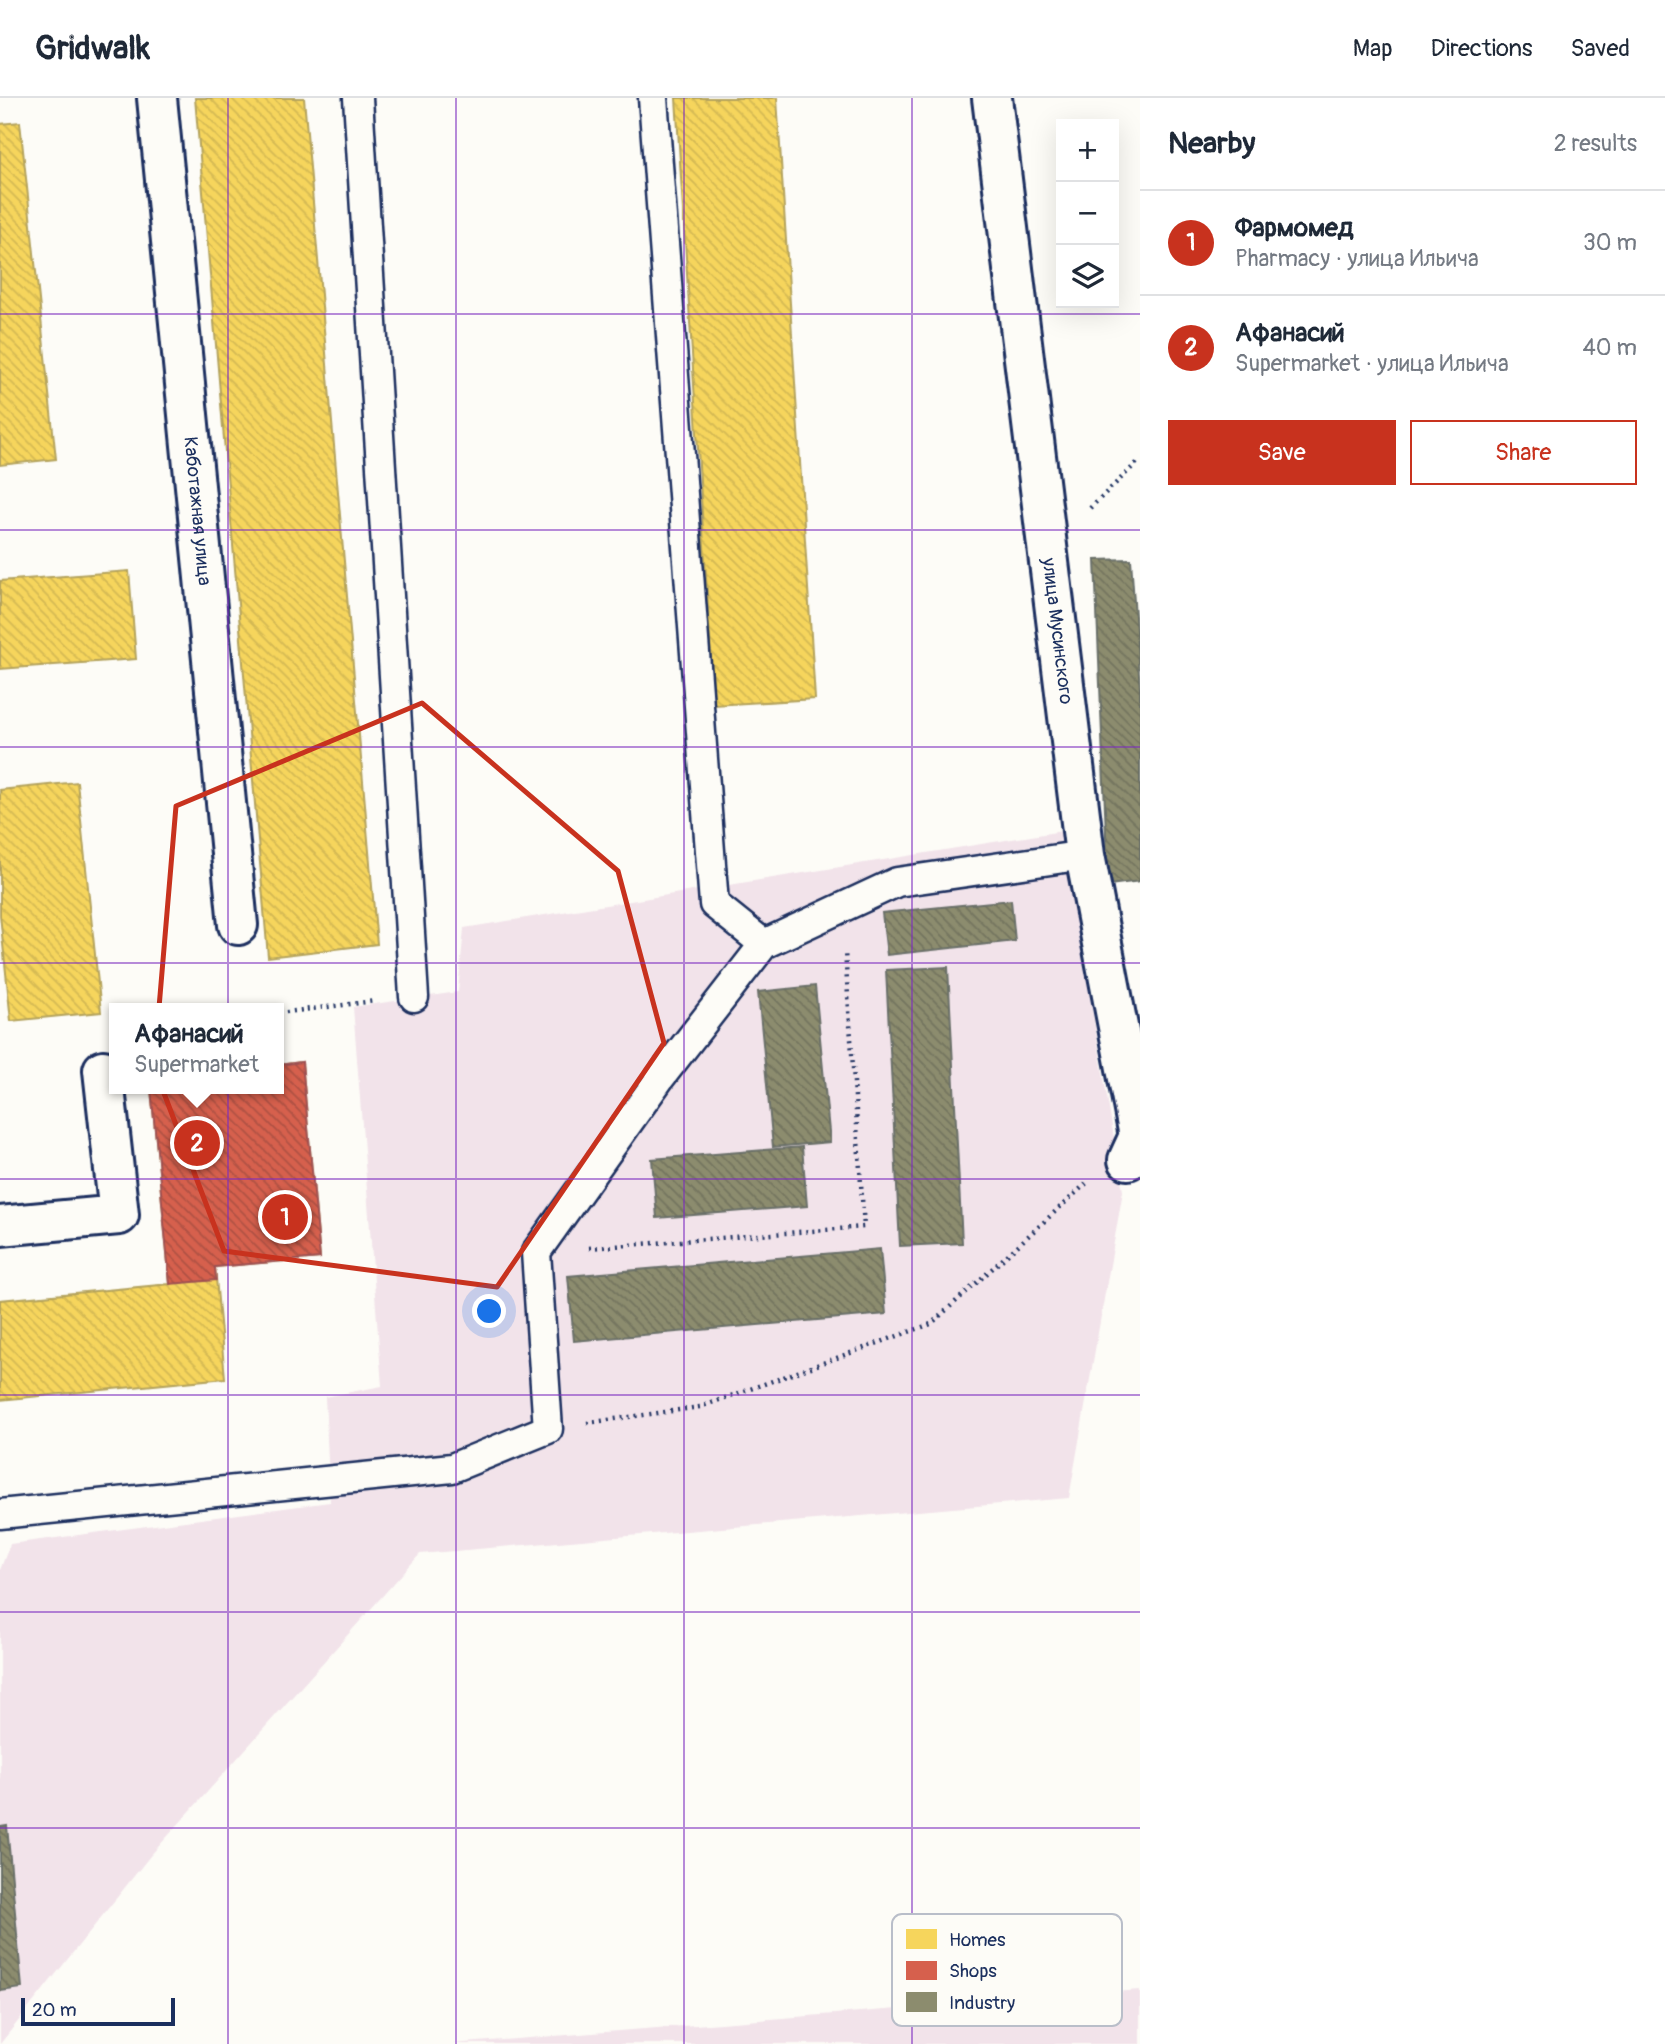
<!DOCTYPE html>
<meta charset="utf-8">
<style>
:root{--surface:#fff;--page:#f6f6f7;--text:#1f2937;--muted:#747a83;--line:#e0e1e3;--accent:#c8321e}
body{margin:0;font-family:Pangolin,sans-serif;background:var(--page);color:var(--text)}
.controls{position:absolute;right:21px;top:21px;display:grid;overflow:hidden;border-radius:0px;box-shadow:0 7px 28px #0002}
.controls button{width:63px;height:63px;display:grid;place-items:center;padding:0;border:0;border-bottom:2px solid var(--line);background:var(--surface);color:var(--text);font:35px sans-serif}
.scale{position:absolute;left:21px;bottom:18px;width:154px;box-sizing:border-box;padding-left:7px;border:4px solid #1b2f5e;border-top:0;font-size:19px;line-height:24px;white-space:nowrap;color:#1b2f5e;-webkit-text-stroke:5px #fdfcf7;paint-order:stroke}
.you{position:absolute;left:490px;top:1214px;width:24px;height:24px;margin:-18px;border:5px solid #fff;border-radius:50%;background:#1a73e8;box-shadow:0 0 0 10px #1a73e833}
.badge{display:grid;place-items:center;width:46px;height:46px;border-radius:50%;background:var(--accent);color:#fff;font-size:23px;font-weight:700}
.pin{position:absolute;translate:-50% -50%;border:4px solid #fff;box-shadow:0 2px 7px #0006}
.popup{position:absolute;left:109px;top:905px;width:175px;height:91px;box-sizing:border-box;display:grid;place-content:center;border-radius:0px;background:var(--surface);filter:drop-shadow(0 2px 5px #0005);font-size:23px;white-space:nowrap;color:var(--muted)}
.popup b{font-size:26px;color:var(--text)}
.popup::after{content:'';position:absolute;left:50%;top:100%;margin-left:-14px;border:14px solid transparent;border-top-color:var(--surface)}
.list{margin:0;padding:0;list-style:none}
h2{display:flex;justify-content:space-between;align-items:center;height:91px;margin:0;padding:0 28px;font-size:30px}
h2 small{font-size:23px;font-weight:400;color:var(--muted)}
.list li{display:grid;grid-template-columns:46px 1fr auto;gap:21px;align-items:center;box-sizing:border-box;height:105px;padding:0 28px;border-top:2px solid var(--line)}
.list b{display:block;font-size:26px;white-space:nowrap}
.list p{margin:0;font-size:23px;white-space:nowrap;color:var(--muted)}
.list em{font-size:23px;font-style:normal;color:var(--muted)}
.actions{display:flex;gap:14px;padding:21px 28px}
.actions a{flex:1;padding:16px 0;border:2px solid var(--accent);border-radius:0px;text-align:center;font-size:24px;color:var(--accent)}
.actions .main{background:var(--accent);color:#fff}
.icon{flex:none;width:38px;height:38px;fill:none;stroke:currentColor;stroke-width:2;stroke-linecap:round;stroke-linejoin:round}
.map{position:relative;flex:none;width:1140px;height:1946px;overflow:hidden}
header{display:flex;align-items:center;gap:42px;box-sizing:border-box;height:98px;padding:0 35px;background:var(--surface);border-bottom:2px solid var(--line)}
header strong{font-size:33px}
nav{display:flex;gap:38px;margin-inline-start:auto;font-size:24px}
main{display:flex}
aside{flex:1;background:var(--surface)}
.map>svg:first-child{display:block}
</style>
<header>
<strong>Gridwalk</strong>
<nav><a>Map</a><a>Directions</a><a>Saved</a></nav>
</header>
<main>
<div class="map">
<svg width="1140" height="1946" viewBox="0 0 1140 1946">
<defs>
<pattern id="homes-back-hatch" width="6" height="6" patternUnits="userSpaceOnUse" patternTransform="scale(1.75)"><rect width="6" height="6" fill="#f6d55c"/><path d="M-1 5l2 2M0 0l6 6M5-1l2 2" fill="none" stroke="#d2b752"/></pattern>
<pattern id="shops-back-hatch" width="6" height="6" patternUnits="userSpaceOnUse" patternTransform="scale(1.75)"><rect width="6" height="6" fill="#d6604d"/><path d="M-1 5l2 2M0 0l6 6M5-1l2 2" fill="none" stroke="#ad5043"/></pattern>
<pattern id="industry-back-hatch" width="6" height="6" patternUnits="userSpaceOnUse" patternTransform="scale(1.75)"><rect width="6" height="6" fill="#8c8c6e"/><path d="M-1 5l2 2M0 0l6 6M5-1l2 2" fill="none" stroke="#72735e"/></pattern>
</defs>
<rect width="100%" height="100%" fill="#fdfcf7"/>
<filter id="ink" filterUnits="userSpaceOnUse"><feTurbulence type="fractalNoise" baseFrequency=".0143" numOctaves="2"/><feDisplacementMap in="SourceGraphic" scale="14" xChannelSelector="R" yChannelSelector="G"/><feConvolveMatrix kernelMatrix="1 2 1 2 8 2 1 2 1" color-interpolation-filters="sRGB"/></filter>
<g filter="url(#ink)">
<path fill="#f2e3ea" d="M1062,733l61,360 -54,307 -649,56 -270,302 -150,188v-474l10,-26 320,-42 -5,-105 57,-11 -29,-379 105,-15 6,-64z
M1140,1892v54h-688z"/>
<path fill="url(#homes-back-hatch)" stroke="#b4a35d" stroke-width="2" d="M195,0h109l73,846 -109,13z
M676,0h101l38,601 -101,6z
M20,24l36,337 -56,6v-341z
M129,473l7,88 -136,10v-88z
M77,684l24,230 -90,9 -11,-106v-125z
M302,964l18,196 -105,9 10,111 -225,22v-100l170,-16 -19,-195h128v-24z"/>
<path fill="url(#shops-back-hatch)" stroke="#9e5152" stroke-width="2" d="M302,964l18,196 -105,9 1,13 -46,4 -19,-195h128v-24z"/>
<path fill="url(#industry-back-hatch)" stroke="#6a7069" stroke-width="2" d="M1131,461l9,130v192l-32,4 -13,-325z
M1011,802l4,41 -128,14 -5,-42z
M948,869l14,276 -62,3 -14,-276z
M815,888l15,156 -57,5 -15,-155z
M802,1049l5,59 -150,12 -5,-59z
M880,1151l6,65 -312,27 -6,-65z
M7,1728l15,162 -22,3v-164z"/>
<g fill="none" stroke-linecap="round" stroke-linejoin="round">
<defs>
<path id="service" d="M358,0l56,899
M653,0l61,806 50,40
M0,1416l452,-46 96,-39 -12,-177 124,-174 104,-134 133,-62 188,-27"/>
<g id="minor">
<path id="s1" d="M157,0l81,827"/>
<path id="s2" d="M992,0l93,757 54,281 -11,24"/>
<path d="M0,1128l119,-11 -16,-145"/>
</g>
</defs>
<use href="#service" stroke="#1b2f5e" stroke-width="33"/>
<use href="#minor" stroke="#1b2f5e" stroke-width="44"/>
<path stroke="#1b2f5e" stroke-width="4.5" stroke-dasharray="2 5" stroke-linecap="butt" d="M1090,410l50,-48
M279,915l96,-12
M589,1150l275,-21 -19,-275
M587,1325l113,-16 231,-83 158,-143"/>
<use href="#service" stroke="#fdfcf7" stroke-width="28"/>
<use href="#minor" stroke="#fdfcf7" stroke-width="38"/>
</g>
</g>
<path fill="none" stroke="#c8321e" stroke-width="5" stroke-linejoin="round" d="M422,605l196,168 46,172 -167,244 -273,-36 -70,-184 22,-261z"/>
<path fill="none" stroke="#7b2cbf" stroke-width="2" stroke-opacity="0.55" d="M228,0v1946M456,0v1946M684,0v1946M912,0v1946M0,216h1140M0,432h1140M0,649h1140M0,865h1140M0,1081h1140M0,1297h1140M0,1514h1140M0,1730h1140"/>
<g text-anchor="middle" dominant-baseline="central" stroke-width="7" stroke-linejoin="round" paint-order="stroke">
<g font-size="19" fill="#1b2f5e" stroke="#fdfcf7">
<text stroke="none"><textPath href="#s1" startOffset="415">Каботажная улица</textPath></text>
<text stroke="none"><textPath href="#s2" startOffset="537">улица Мусинского</textPath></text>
</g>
</g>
<rect x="892" y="1816" width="230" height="112" rx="10" fill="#fdfcf7" stroke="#b9bec9" stroke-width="2"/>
<rect x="906" y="1831" width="31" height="20" fill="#f6d55c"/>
<rect x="906" y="1863" width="31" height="19" fill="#d6604d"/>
<rect x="906" y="1894" width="31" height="20" fill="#8c8c6e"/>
<g font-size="19" fill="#1b2f5e">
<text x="949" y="1848">Homes</text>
<text x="949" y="1879">Shops</text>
<text x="949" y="1911">Industry</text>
</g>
</svg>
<div class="controls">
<button>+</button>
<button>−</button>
<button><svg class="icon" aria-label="layers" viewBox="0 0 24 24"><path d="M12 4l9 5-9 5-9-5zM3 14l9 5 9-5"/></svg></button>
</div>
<div class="scale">20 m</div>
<div class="you"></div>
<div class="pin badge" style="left:285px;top:1119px">1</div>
<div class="pin badge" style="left:197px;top:1045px">2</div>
<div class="popup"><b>Афанасий</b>Supermarket</div>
</div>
<aside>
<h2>Nearby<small>2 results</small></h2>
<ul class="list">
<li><span class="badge">1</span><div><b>Фармомед</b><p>Pharmacy · улица Ильича</p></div><em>30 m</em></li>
<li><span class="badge">2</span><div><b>Афанасий</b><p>Supermarket · улица Ильича</p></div><em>40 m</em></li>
</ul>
<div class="actions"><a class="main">Save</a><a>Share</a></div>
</aside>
</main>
